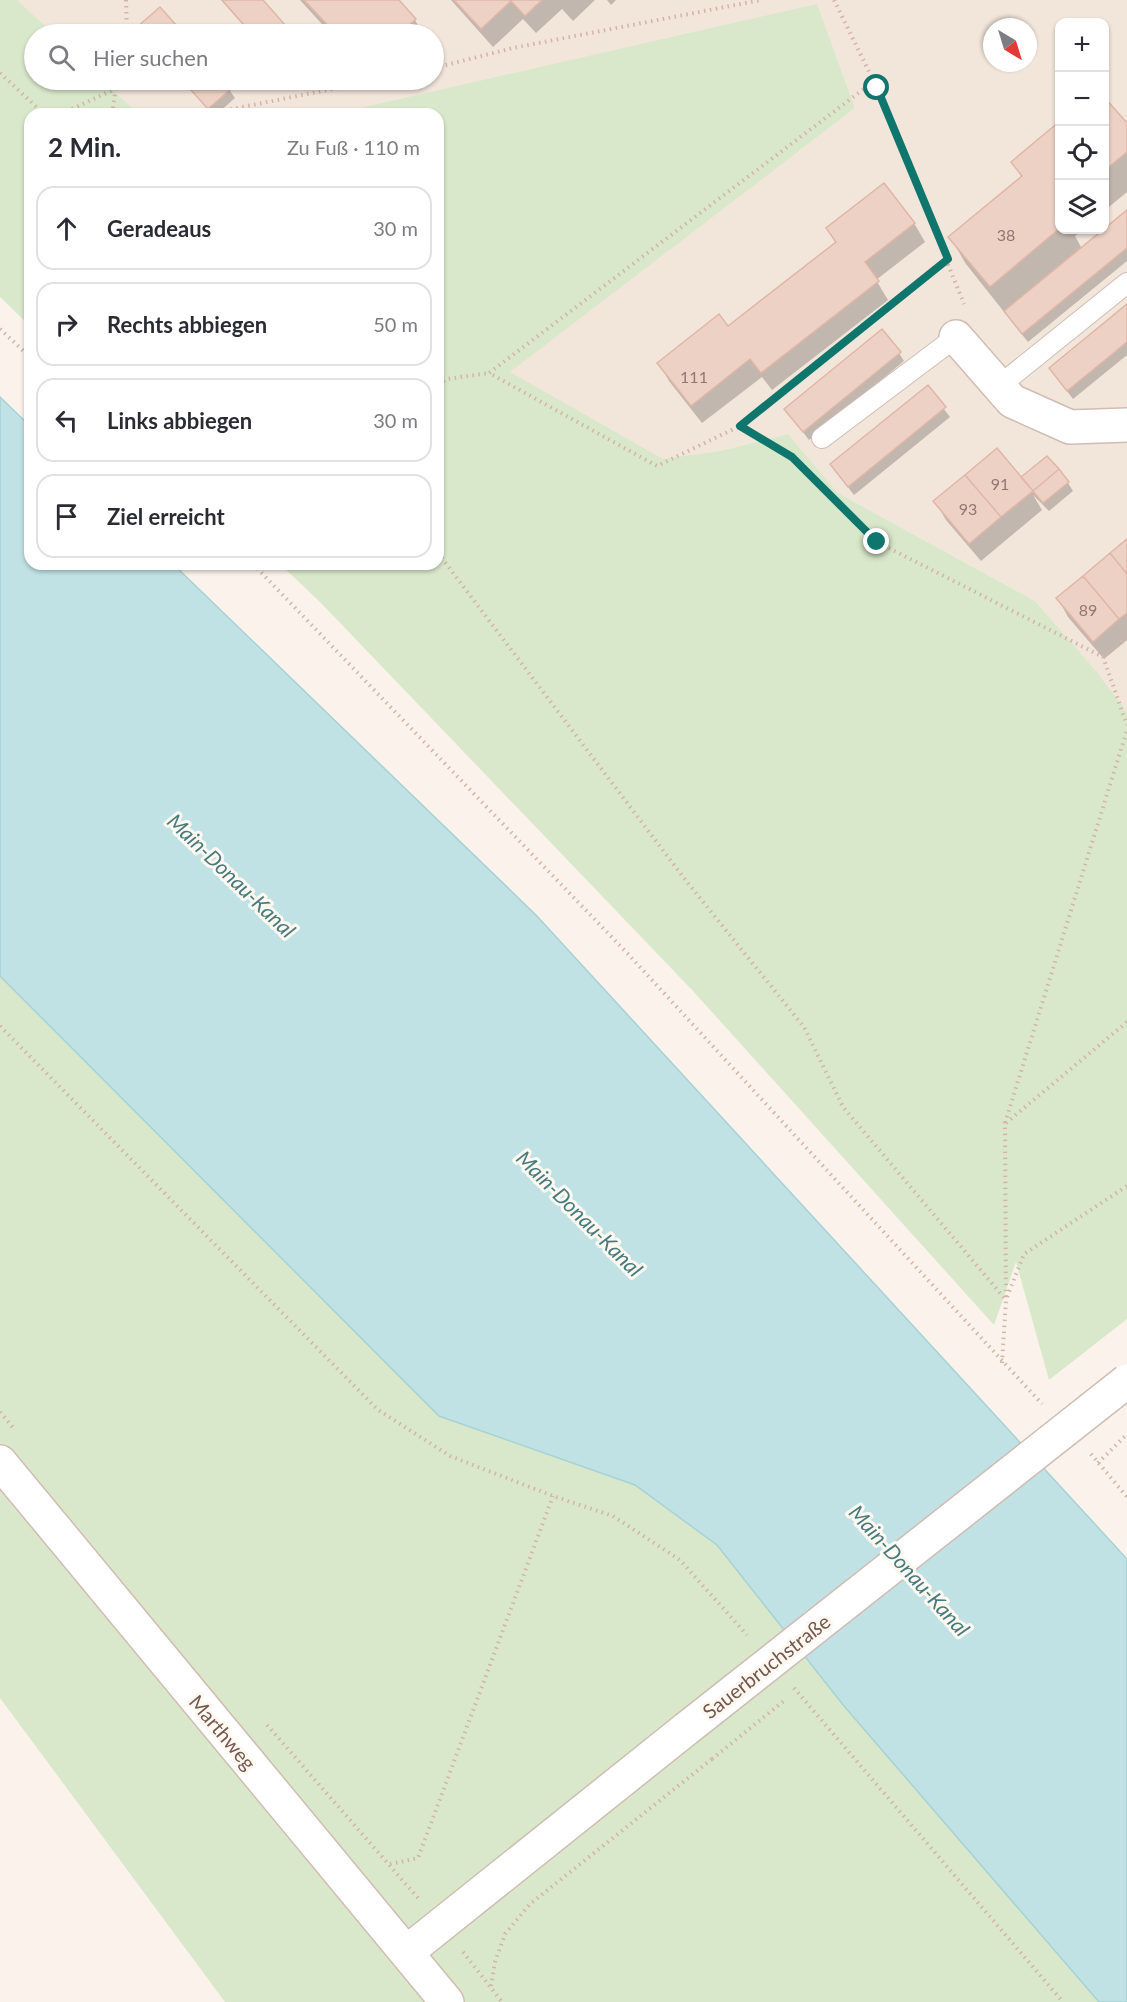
<!DOCTYPE html>
<html lang="de">
<meta charset="utf-8">
<style>
:root{--surface:#fff;--page:#f2f2f3;--text:#2b2b33;--muted:#7c7c81;--line:#e1e1e2}
body{margin:0;font-family:Lato,sans-serif;background:var(--page);color:var(--text)}
.controls{position:absolute;right:18px;top:18px;display:grid;overflow:hidden;border-radius:12px;box-shadow:0 2px 4px #0004}
.controls button{width:54px;height:54px;display:grid;place-items:center;padding:0;border:0;border-bottom:2px solid var(--line);background:var(--surface);color:var(--text);font:30px sans-serif}
.compass{position:absolute;left:983px;top:18px;width:54px;height:54px;border-radius:50%;background:var(--surface);box-shadow:0 2px 4px #0004;rotate:142deg}
.stop{position:absolute;width:18px;height:18px;margin:-14px;border:4px solid #0f766e;border-radius:50%;background:#fff}
.stop.end{background:#0f766e;border-color:#fff;box-shadow:0 2px 6px #0008}
.list{margin:0;padding:0;list-style:none}
h2{display:flex;justify-content:space-between;align-items:center;height:78px;margin:0;padding:0 24px;font-size:26px}
h2 small{font-size:20px;font-weight:400;color:var(--muted)}
.list li{display:grid;grid-template-columns:39px 1fr auto;gap:18px;align-items:center;box-sizing:border-box;height:84px;margin:0 12px 12px;padding:0 12px;border:2px solid var(--line);border-radius:18px}
.list b{display:block;font-size:22px;white-space:nowrap}
.list em{font-size:20px;font-style:normal;color:var(--muted)}
.icon{flex:none;width:33px;height:33px;fill:none;stroke:currentColor;stroke-width:2;stroke-linecap:round;stroke-linejoin:round}
.map{position:relative;flex:none;width:1127px;height:2002px;overflow:hidden}
.search{position:absolute;background:var(--surface);box-shadow:0 2px 4px #0004;left:24px;top:24px;width:420px;height:66px;display:flex;align-items:center;gap:15px;box-sizing:border-box;padding:0 21px;border-radius:33px;color:var(--muted);font-size:22px}
.panel{position:absolute;background:var(--surface);box-shadow:0 2px 4px #0004;left:24px;top:108px;width:420px;height:462px;border-radius:18px}
.map>svg:first-child{display:block}
</style>
<div class="map">
<svg width="1127" height="2002" viewBox="0 0 1127 2002">
<rect width="100%" height="100%" fill="#fbf3eb"/>
<path fill="#f2e5da" fill-rule="evenodd" d="M17,0h1110v712l-30,-40 -62,-71 -197,-108 -50,-59 -68,17 -56,9 -155,-88 346,-264 -38,-103 -449,101 -23,8h-206l-37,-34h332v-46h-380zM1060,22h44v208h-44zM992,27h36v36h-36z"/>
<path fill="#d9e8ca" d="M0,0h17l37,34h-20v46h68l37,34h-109v212l-30,-29z
M817,4l38,104 -345,264 153,87 57,-8 68,-17 50,59 197,108 62,71 30,40v607l-78,61 -33,-118 -22,63 -301,-334 -373,-389 -40,-38h158v-450h-93l23,-8z
M0,976l439,440 196,69 82,60 127,161 255,296h-874l-225,-304z"/>
<path fill="#c0e2e4" stroke="#a7d2d5" stroke-width="1.5" d="M0,397l30,29v138h143l363,351 591,644v443h-28l-255,-296 -127,-161 -82,-60 -196,-69 -439,-440z"/>
<path fill="#0003" d="M221,0h40l30,34h-40z
M300,0h97l18,20 8,14h-92z
M451,0h144l-22,21 -11,-12 -26,24 -13,-14 -30,28z
M607,0h9l-5,5z
M160,9l22,25h-39l-4,-7z
M182,80h40l13,18 -18,16h-5z
M1104,99l23,27v66l-23,19z
M1060,123v107h23l-8,6 7,13 45,-37v49l-99,81 -62,-78 -16,-27 72,-59 -9,-16z
M914,223l11,19 -49,38 12,20 -116,90 -10,-13 -60,46 -33,-42 -10,-18 69,-35 108,-84 -8,-15z
M1127,306v49l-54,44 -23,-30z
M899,353l5,8 -95,79 -23,-30z
M927,387l23,30 -96,78 -23,-30z
M1068,483l5,8 -24,20 -16,-16 9,15 -61,51 -35,-41 -11,-19 90,-17z
M1127,541v99l-23,19 -36,-42 -10,-19z"/>
<path fill="#eed1c5" stroke="#e0b6a6" stroke-width="1.5" d="M222,0h41l30,34h-41z
M304,0h95l17,19 -17,15h-63z
M454,0h88l-17,16 -14,-15 -30,28z
M160,7l24,27h-41l-6,-7z
M182,80h42l8,8 -24,21z
M1104,97l23,26v29l-23,19z
M1060,121v107l-70,59 -42,-50 74,-61 -11,-14z
M884,183l31,40 -50,39 14,19 -118,92 -11,-14 -59,47 -34,-43 62,-49 9,12 108,-84 -10,-14z
M1127,210v38l-105,86 -18,-23z
M1127,304v38l-60,49 -18,-23z
M882,329l19,23 -98,80 -19,-23z
M928,385l18,22 -98,80 -18,-23z
M997,448l36,43 -32,26 -36,-42z
M1047,456l12,13 -26,22 -12,-14z
M1059,469l10,13 -26,21 -10,-12z
M965,475l36,42 -32,27 -36,-43z
M1127,539v35l-17,-21z
M1110,553l17,21v39l-8,6 -36,-43z
M1083,576l36,43 -26,23 -37,-44z"/>
<g fill="none" stroke-linecap="round" stroke-linejoin="round">
<defs>
<path id="service" d="M999,386l128,-103
M822,438l134,-101"/>
<path id="minor" d="M956,337l56,64 58,26 57,-2"/>
<path id="tertiary" d="M407,1952l279,-223"/>
<path id="secondary" d="M0,1462l447,540"/>
</defs>
<use href="#service" stroke="#cfbdb4" stroke-width="22"/>
<use href="#minor" stroke="#cfbdb4" stroke-width="36"/>
<use href="#tertiary" stroke="#cfbdb4" stroke-width="36"/>
<use href="#secondary" stroke="#d2bcb2" stroke-width="36"/>
<path stroke="#d4b4a7" stroke-width="4" stroke-dasharray="1.5 4.5" stroke-linecap="butt" d="M126,0l1,34
M834,0l43,88 87,216
M434,68l79,-20 248,-48
M0,73l44,41
M873,82l-384,291 168,93 83,-40 52,31 85,85 226,115 24,68
M61,114l54,-25
M112,114l5,-34
M207,114l171,-34
M0,329l30,28
M438,384l9,-5 42,-6
M740,426l208,-167
M438,553l249,329 117,145 39,80 163,193
M253,564l375,390 414,450
M1103,657l24,-19
M0,1026l377,383 73,47 103,40 60,20 67,44 67,75
M1006,1123l121,-101
M1007,1297l17,-43 103,-68
M1002,1363l4,-63 -1,-177 122,-393
M0,1412l15,18
M1091,1454l36,43
M1098,1463l29,-29
M794,1688l269,314
M267,1725l151,173
M390,1864l28,-6 135,-362
M463,1952l39,50
M491,1986l4,-24 10,-28 25,-30 182,-145"/>
<use href="#service" stroke="#fff" stroke-width="20"/>
<use href="#minor" stroke="#fff" stroke-width="33"/>
<use href="#tertiary" stroke="#fff" stroke-width="33"/>
<use href="#secondary" stroke="#fff" stroke-width="33"/>
<defs>
<path id="tertiary-bridge" d="M686,1729l441,-348"/>
</defs>
<use href="#tertiary-bridge" stroke="#cfbdb4" stroke-width="36" stroke-linecap="butt"/>
<path stroke="#d4b4a7" stroke-width="4" stroke-dasharray="1.5 4.5" stroke-linecap="butt" d="M712,1759l73,-59"/>
<use href="#tertiary-bridge" stroke="#fff" stroke-width="33"/>
</g>
<g fill="none" stroke-linecap="round" stroke-linejoin="round">
<path stroke="#0f766e" stroke-width="8" d="M877,88l71,171 -208,167 52,31 85,85"/>
</g>
<g text-anchor="middle" dominant-baseline="central" stroke-width="6" stroke-linejoin="round" paint-order="stroke">
<g font-size="16" fill="#93776d">
<text x="1006" y="234">38</text>
<text x="694" y="376">111</text>
<text x="1000" y="483">91</text>
<text x="968" y="508">93</text>
<text x="1088" y="609">89</text>
</g>
<g font-size="20" fill="#755950" stroke="#fef8f1">
<text transform="translate(766 1666) rotate(-38)">Sauerbruchstraße</text>
<text transform="translate(223 1732) rotate(50)">Marthweg</text>
</g>
<g font-size="21" font-style="italic" fill="#477b7f" stroke="#fef8f1">
<text transform="translate(232 875) rotate(44)">Main-Donau-Kanal</text>
<text transform="translate(580 1213) rotate(45)">Main-Donau-Kanal</text>
<text transform="translate(910 1570) rotate(48)">Main-Donau-Kanal</text>
</g>
</g>
</svg>
<div class="controls">
<button>+</button>
<button>−</button>
<button><svg class="icon" aria-label="locate" viewBox="0 0 24 24"><circle cx="12" cy="12" r="6"/><path d="M12 2v4M12 18v4M2 12h4M18 12h4"/></svg></button>
<button><svg class="icon" aria-label="layers" viewBox="0 0 24 24"><path d="M12 4l9 5-9 5-9-5zM3 14l9 5 9-5"/></svg></button>
</div>
<svg class="compass" viewBox="-18 -18 36 36"><path d="M0-13l5 13h-10z" fill="#e53935"/><path d="M0 13l5-13h-10z" fill="#7c7c81"/></svg>
<div class="stop" style="left:877px;top:88px"></div>
<div class="stop end" style="left:877px;top:542px"></div>
<div class="search"><svg class="icon" aria-label="search" viewBox="0 0 24 24"><circle cx="10" cy="10" r="6"/><path d="M15 15l6 6"/></svg>Hier suchen</div>
<section class="panel">
<h2>2 Min.<small>Zu Fuß · 110 m</small></h2>
<ul class="list">
<li><svg class="icon" aria-label="ahead" viewBox="0 0 24 24"><path d="M12 20V5M6 11l6-6 6 6"/></svg><div><b>Geradeaus</b></div><em>30 m</em></li>
<li><svg class="icon" aria-label="right" viewBox="0 0 24 24"><path d="M7 20v-9h11M14 6l5 5-5 5"/></svg><div><b>Rechts abbiegen</b></div><em>50 m</em></li>
<li><svg class="icon" aria-label="left" viewBox="0 0 24 24"><path d="M17 20v-9H6M10 6l-5 5 5 5"/></svg><div><b>Links abbiegen</b></div><em>30 m</em></li>
<li><svg class="icon" aria-label="arrive" viewBox="0 0 24 24"><path d="M6 21V4h12l-3 4 3 4H6"/></svg><div><b>Ziel erreicht</b></div></li>
</ul>
</section>
</div>
